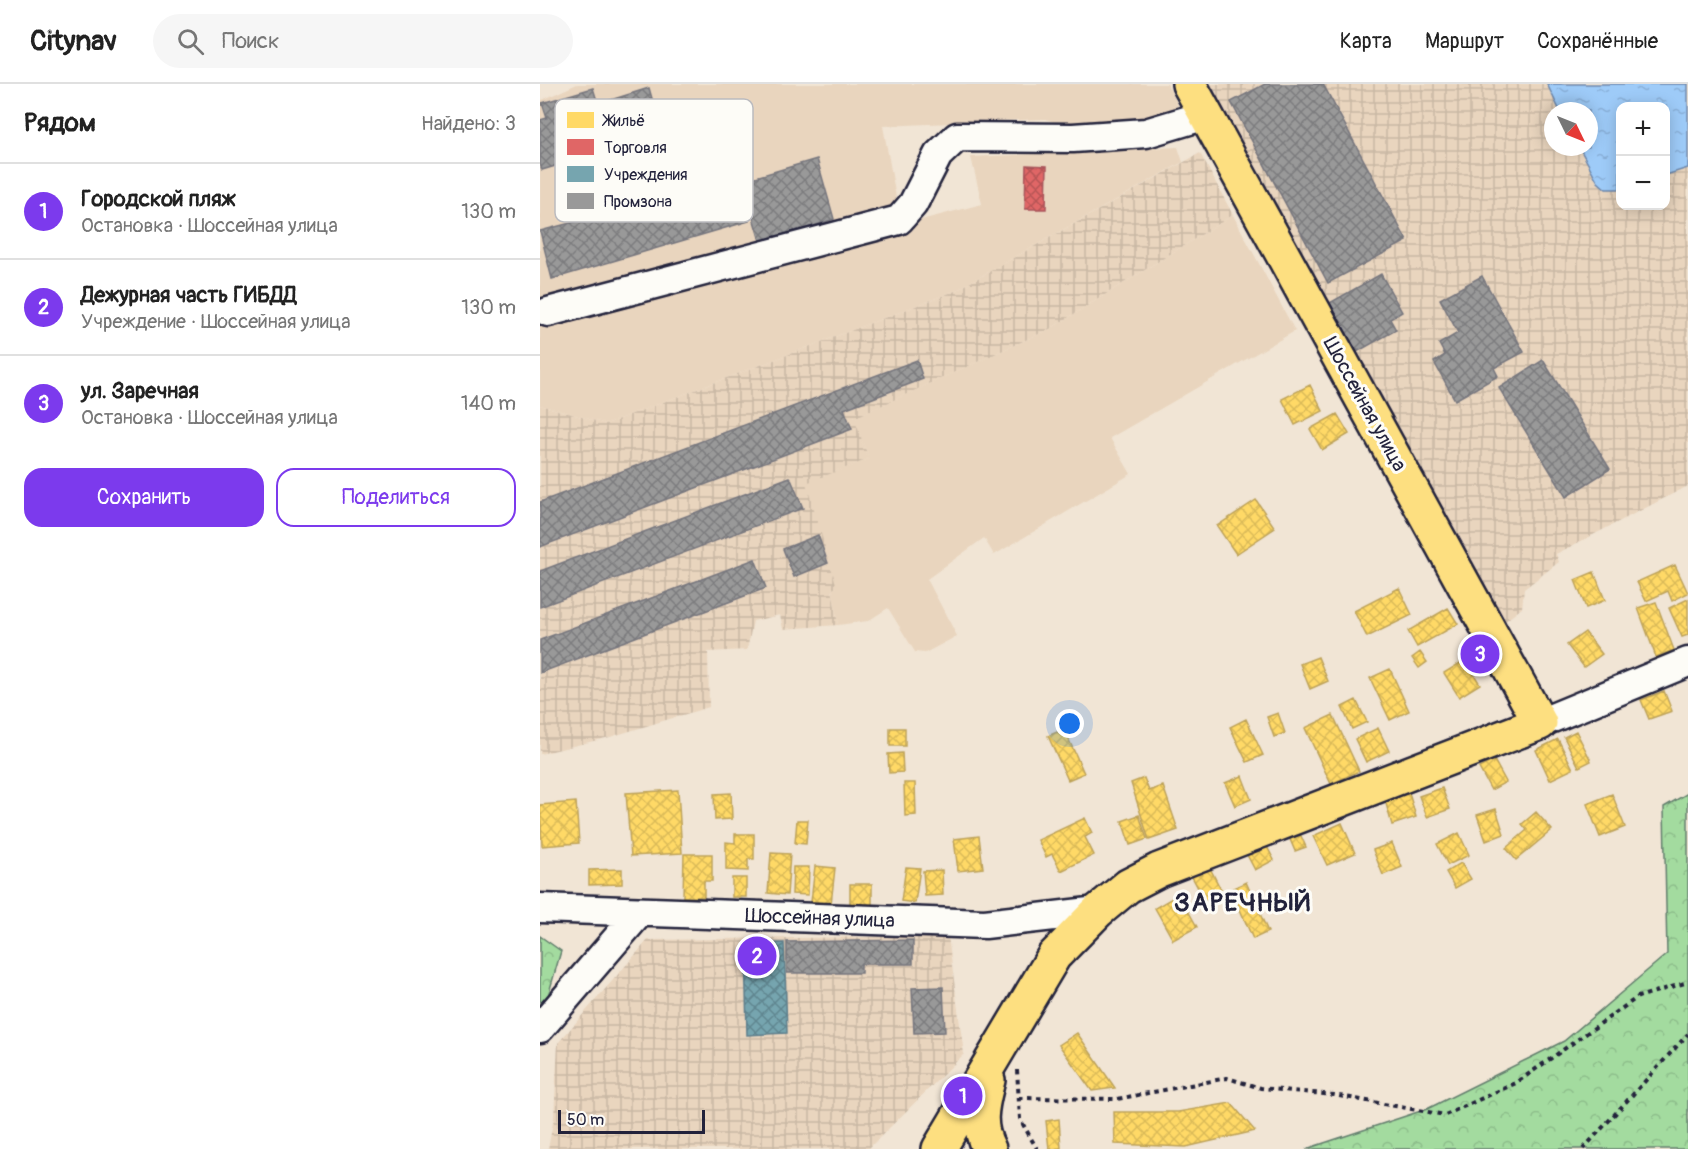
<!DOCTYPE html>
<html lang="ru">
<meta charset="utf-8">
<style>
:root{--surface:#fff;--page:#f6f6f6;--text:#222;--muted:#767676;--line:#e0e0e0;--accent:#7c3aed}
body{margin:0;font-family:Pangolin,sans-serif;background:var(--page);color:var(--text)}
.controls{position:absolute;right:18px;top:18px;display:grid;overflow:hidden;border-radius:12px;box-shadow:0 3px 15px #0003}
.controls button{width:54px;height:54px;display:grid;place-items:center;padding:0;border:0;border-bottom:2px solid var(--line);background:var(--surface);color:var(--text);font:30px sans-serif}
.compass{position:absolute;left:1004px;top:18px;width:54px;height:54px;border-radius:50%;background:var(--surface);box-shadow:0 3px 15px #0003;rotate:133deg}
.scale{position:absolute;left:18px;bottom:15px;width:147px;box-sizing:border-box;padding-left:6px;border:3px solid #22223b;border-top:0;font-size:16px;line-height:21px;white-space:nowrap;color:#22223b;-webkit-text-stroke:4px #fdfcf7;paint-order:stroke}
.you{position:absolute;left:530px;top:640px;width:21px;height:21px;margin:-15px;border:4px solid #fff;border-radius:50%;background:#1a73e8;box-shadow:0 0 0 9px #1a73e833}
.badge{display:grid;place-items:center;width:39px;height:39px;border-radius:50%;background:var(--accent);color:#fff;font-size:20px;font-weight:700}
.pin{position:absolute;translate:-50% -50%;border:3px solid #fff;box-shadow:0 2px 6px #0006}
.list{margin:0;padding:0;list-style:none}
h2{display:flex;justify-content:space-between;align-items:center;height:78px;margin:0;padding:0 24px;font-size:26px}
h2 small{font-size:20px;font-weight:400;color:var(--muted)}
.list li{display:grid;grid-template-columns:39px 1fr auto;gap:18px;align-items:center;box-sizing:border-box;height:96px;padding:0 24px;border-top:2px solid var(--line)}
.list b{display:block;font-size:22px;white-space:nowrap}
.list p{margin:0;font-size:20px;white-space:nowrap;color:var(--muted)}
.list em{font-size:20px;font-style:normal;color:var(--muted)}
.actions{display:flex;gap:12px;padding:18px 24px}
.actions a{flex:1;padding:14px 0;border:2px solid var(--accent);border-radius:18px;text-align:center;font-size:21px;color:var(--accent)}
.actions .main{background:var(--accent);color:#fff}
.icon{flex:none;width:33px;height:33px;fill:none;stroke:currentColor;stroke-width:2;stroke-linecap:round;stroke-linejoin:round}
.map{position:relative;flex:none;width:1148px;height:1065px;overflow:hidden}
header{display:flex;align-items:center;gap:36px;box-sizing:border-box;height:84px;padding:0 30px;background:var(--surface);border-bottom:2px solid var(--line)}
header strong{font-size:28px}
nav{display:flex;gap:33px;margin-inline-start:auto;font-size:21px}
.search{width:420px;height:54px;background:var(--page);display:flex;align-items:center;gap:15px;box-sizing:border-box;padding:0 21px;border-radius:33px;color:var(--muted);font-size:22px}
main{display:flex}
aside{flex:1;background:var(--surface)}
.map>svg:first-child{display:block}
</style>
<header>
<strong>Citynav</strong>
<div class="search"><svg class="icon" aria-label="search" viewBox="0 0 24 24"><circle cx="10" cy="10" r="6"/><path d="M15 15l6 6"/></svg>Поиск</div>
<nav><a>Карта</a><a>Маршрут</a><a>Сохранённые</a></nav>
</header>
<main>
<aside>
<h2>Рядом<small>Найдено: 3</small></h2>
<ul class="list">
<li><span class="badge">1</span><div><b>Городской пляж</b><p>Остановка · Шоссейная улица</p></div><em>130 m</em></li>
<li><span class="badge">2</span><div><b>Дежурная часть ГИБДД</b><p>Учреждение · Шоссейная улица</p></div><em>130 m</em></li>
<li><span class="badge">3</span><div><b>ул. Заречная</b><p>Остановка · Шоссейная улица</p></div><em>140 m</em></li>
</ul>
<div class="actions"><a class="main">Сохранить</a><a>Поделиться</a></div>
</aside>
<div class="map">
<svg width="1148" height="1065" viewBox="0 0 1148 1065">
<defs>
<pattern id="industrial-grid" width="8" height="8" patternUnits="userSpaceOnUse" patternTransform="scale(1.5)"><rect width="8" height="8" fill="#e9d5be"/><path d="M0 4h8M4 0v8" fill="none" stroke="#c8b7a4"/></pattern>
<pattern id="forest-crowns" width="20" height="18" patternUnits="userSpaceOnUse" patternTransform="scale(1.5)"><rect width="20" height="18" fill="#a3db9f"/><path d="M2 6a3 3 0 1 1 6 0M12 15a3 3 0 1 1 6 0" fill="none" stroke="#8cbc8a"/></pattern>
<pattern id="water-ripples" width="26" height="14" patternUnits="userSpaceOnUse" patternTransform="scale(1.5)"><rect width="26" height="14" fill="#9ecbf8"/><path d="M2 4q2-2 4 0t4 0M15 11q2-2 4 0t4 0" fill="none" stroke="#88aed6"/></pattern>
<pattern id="homes-cross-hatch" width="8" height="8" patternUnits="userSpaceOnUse" patternTransform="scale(1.5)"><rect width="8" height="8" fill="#ffd966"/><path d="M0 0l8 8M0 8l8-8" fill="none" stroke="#daba59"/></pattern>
<pattern id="shops-cross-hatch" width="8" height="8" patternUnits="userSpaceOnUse" patternTransform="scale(1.5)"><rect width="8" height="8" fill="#e06666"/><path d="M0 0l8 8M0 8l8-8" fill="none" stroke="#b55455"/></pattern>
<pattern id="public-cross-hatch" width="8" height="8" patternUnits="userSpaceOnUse" patternTransform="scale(1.5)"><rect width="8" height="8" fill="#76a5af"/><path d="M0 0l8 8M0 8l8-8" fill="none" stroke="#608690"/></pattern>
<pattern id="industry-cross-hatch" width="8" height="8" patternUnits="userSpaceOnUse" patternTransform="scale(1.5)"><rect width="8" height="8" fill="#999"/><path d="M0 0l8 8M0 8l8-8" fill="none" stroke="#7c7c7e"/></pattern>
</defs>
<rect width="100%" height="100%" fill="#f1e5d5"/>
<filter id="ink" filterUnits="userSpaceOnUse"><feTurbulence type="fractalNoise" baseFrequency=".0167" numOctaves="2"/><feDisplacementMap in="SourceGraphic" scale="12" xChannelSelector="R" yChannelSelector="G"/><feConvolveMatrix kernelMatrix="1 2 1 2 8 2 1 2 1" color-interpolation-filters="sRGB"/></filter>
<g filter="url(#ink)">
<path fill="#e9d5be" d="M37,0h590l11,21 -13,14 -93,8 -27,-8 -162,7 16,88 -359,94v-207z
M638,63l5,15 -228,129 -349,133 -66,-19v-85l442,-116 -11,-47z
M693,131l62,116 -185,107 21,36 -137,81 -10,-17 -57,41 30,57 -32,17 -10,-1 -27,-44 -20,13 -30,4 -6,-36 4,-2 -31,-105 64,-23 -16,-41 197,-89z"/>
<path fill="url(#industrial-grid)" d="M669,0h338l13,27h-7v36h26l19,35 8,7h14v17h46v-31l22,-7v318l-132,68 3,8 -35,27 -2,19 -18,14 -90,-153 -97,-175z
M660,69l33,62 -183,114 -196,89 15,41 -63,24 31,104 -5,2 6,36 -55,4 -3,-14 -27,6 -6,29 -39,2 1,55 -99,30 -70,17v-349l66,19 349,-133z
M408,852l16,118 -96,95h-320l6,-32 4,-74 90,-103z"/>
<path fill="url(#forest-crowns)" stroke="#627e6d" stroke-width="1.5" d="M1148,709v356h-382l121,-40 137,-68 103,-87 -3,-147z
M0,852l21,15 -13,45 -8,12z"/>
<path fill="url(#water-ripples)" stroke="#6c87ac" stroke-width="1.5" d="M1007,0h141v84l-22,7v-69h-46v83h-14l-8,-7 -19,-35h10v-36h-29z"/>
<path fill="url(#homes-cross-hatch)" stroke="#bda259" stroke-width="1.5" d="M770,301l13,26 -28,14 -13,-26z
M797,330l12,20 -27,16 -12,-21z
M716,416l19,28 -39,26 -19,-28z
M1135,481l13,28 -16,8 -4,-10 -22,10 -9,-19z
M1054,488l11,28 -19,8 -11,-28z
M859,504l13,27 -45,22 -13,-26z
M1148,515v36l-6,2 -13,-29z
M1116,518l18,48 -18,7 -18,-49z
M908,524l10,16 -41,23 -9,-16z
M1045,548l17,22 -18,13 -17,-22z
M880,568l7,10 -8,6 -7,-10z
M778,573l10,24 -18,8 -10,-25z
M925,576l15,24 -21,13 -15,-24z
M850,585l19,42 -19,9 -20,-42z
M1124,607l8,20 -23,8 -8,-19z
M816,616l11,22 -15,7 -10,-22z
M738,629l7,20 -11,4 -7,-20z
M793,631l26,56 -28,13 -26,-56z
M706,635l17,36 -16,7 -17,-35z
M350,644h15v18h-15z
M838,644l11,23 -23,11 -11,-23z
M524,645l20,44 -16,7 -20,-44z
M1036,647l15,30 -12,6 -15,-30z
M1018,655l15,30 -23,11 -14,-30z
M362,669l1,19 -14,1 -1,-19z
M954,676l12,22 -15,8 -12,-22z
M702,692l9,23 -16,7 -10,-23z
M604,694l5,13 14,-5 15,44 -29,10 -18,-57z
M364,699h11l1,32 -11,1z
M902,704l8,21 -23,8 -8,-21z
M138,706l4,63 -51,3 -5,-63z
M191,709l1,26 -17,1 -1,-26z
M869,709l7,24 -24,8 -7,-25z
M1072,710l13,33 -25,10 -13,-33z
M36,718l3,41 -37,3 -2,-41z
M956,725l8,25 -18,7 -9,-26z
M996,728l16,18 -36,30 -10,-12 21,-18 -5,-6z
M599,731l8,24 -17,6 -8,-24z
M545,734l7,15 -7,4 9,18 -33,16 -9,-17 -6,3 -8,-17z
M257,736h11l-2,24 -11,-1z
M802,739l13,30 -28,12 -14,-29z
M756,741l10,22 -11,4 -9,-21z
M919,749l10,22 -21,10 -11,-21z
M195,750h19v25h-6v12l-22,-1v-28l9,1z
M439,752l4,32 -25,3 -4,-32z
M724,757l10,19 -19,10 -10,-19z
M852,759l10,24 -19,8 -10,-25z
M231,769l19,1 -3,41 -19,-2z
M144,770h28v27h-8v16h-21z
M667,778l15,30 -17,9 -16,-30z
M921,779l10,16 -16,9 -9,-16z
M275,782l20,2 -4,36 -20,-2z
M253,783h16l-1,28 -16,-1z
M366,783l14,1 -5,35 -14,-2z
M82,785v15l-33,1v-15z
M402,786l1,25 -18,1 -2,-25z
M192,794h14v19h-14z
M706,798l22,50 -15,7 -22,-50z
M310,800h22v23h-22z
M639,810l18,33 -24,13 -18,-32z
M537,949l38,55 -23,3 -33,-46z
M691,1019l24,28 -69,16 -71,-3 -1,-32h64z
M519,1035l2,29 -12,1 -3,-28z"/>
<path fill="url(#shops-cross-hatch)" stroke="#a75259" stroke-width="1.5" d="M486,81l21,1 -1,43h-21z"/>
<path fill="url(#public-cross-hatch)" stroke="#5d7e8c" stroke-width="1.5" d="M244,859l3,90 -40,2 -2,-91z"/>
<path fill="url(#industry-cross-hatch)" stroke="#75757d" stroke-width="1.5" d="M725,0h58l84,157 -79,42 -97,-181z
M53,4l5,16 51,-16 13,46 -120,36 -2,-6v-44l7,-2 -5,-15z
M277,75l17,60 -73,25 -19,-63z
M196,95l13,42 -197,58 -12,-48z
M841,190l21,38 -12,7 6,11 -41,23 -27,-49z
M942,192l42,76 -30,16 4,8 -43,24 -21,-38 11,-7 -6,-11 19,-11 -18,-34z
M377,276l6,19 -79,30 8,20 -312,118v-45z
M1003,276l67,109 -44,28 -67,-109z
M250,393l13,31 -263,99v-36z
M278,451l10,28 -34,14 -11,-28z
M215,475l11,29 -226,85v-33z
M373,856v24h-52v9h-74v-31z
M403,903l2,45 -31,1 -2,-45z"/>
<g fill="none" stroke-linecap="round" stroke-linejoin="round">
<defs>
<path id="minor" d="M8,228l351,-92 14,-16 25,-49 19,-18 116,1 73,-5 60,-18
M1000,639l148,-61
M0,824l445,16 113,-13
M0,944l100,-116"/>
<path id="major" d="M448,996c-6,25 -12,44 1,69
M399,1065l115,-193 44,-45 30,-25 31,-16 381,-147 -351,-639"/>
</defs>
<use href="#minor" stroke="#22223b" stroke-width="33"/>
<use href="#major" stroke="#22223b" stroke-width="38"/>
<path stroke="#22223b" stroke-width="4" stroke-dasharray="4.5 4.5" stroke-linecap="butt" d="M477,986l3,49 17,30
M479,1014l98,1 110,-21 34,10 73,7 111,20 71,-32 122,-86 50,-15
M1043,1065l105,-115"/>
<use href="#minor" stroke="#fdfcf7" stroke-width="28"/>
<use href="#major" stroke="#fddf80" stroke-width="33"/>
</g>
</g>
<g text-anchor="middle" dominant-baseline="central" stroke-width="6" stroke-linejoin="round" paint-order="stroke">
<g font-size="20" fill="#22223b" stroke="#fdfcf7">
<text transform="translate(825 320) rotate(61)">Шоссейная улица</text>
<text transform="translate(280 834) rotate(2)">Шоссейная улица</text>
</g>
<g font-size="26" font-weight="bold" letter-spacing="1.5" fill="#22223b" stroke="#fdfcf7">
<text x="703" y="819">ЗАРЕЧНЫЙ</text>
</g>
</g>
<rect x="15" y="15" width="198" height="123" rx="9" fill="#fdfcf7" stroke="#bbbbbf" stroke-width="1.5"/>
<rect x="27" y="28" width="27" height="16" fill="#ffd966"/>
<rect x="27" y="55" width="27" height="16" fill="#e06666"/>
<rect x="27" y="82" width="27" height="16" fill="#76a5af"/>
<rect x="27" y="109" width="27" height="16" fill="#999"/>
<g font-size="16" fill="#22223b">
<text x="64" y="42">Жильё</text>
<text x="64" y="69">Торговля</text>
<text x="64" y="96">Учреждения</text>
<text x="64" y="123">Промзона</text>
</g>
</svg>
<div class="controls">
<button>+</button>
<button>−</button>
</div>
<svg class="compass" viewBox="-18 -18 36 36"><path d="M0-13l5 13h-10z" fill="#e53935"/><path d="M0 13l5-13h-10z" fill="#767676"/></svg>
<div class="scale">50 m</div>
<div class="you"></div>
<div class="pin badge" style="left:423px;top:1012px">1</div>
<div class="pin badge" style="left:217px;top:872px">2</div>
<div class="pin badge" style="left:940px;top:570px">3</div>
</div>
</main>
